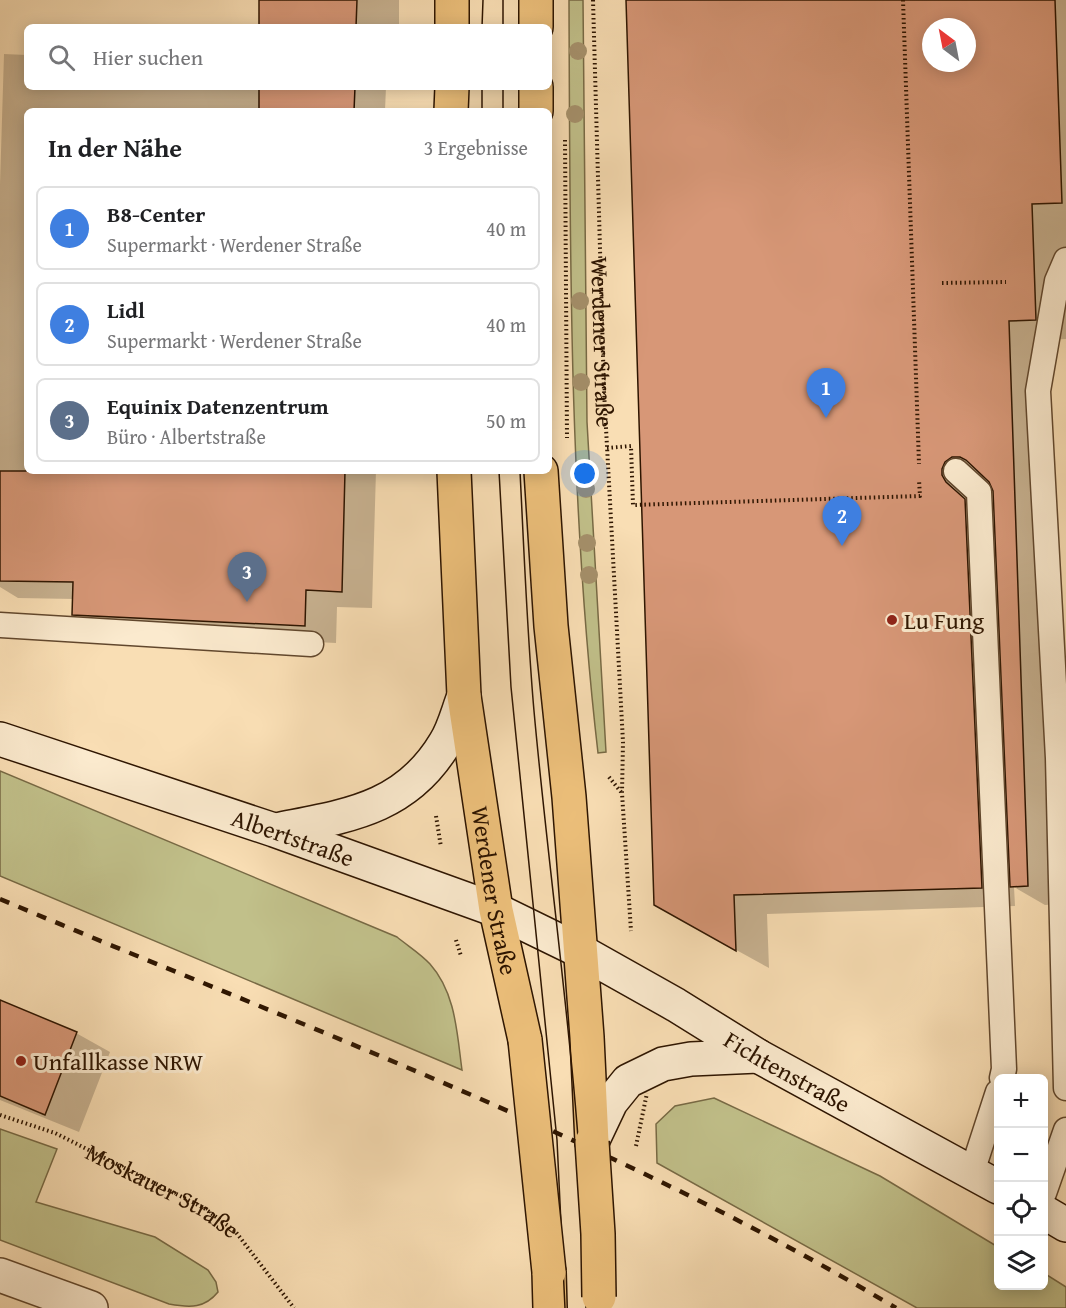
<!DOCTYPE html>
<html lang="de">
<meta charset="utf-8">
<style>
:root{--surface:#fff;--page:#f2f2f2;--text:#202124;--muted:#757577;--line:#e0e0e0;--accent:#8f2418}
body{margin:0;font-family:"Gentium Book Plus",serif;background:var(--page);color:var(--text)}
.controls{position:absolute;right:18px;bottom:18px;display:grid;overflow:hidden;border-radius:9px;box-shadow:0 3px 15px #0003}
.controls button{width:54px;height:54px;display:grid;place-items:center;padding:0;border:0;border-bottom:2px solid var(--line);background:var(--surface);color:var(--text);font:30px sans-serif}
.compass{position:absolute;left:922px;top:18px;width:54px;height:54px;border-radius:50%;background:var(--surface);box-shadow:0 3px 15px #0003;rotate:328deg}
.you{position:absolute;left:585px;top:474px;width:21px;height:21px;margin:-15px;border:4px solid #fff;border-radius:50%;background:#1a73e8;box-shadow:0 0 0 9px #1a73e833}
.badge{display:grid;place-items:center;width:39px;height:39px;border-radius:50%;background:var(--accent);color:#fff;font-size:20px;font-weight:700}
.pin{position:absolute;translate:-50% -50px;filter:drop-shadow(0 2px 3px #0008)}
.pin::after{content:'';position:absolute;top:32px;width:21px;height:18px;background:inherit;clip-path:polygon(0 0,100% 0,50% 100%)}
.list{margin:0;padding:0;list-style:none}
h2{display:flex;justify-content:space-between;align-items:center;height:78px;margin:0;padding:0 24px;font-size:26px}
h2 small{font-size:20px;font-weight:400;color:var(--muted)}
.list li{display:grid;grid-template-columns:39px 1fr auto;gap:18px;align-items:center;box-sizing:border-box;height:84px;margin:0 12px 12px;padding:0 12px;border:2px solid var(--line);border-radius:9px}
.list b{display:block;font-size:22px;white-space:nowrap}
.list p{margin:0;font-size:20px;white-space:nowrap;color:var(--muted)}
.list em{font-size:20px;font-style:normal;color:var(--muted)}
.icon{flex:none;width:33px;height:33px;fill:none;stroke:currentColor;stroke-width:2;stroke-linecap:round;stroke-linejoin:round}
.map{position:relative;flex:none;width:1066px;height:1308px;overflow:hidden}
.search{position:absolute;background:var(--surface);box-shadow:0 3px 15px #0003;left:24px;top:24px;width:528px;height:66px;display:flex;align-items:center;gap:15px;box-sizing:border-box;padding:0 21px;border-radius:9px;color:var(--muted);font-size:22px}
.panel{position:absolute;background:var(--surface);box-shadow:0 3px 15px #0003;left:24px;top:108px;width:528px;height:366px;border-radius:9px}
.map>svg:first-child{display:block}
</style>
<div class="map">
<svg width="1066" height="1308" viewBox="0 0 1066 1308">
<rect width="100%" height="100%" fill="#f9deb4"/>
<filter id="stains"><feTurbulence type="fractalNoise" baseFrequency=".00333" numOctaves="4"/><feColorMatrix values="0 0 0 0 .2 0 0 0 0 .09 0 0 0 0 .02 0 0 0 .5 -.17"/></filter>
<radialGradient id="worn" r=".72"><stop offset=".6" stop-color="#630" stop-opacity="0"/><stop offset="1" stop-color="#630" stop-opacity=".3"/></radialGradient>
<path fill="#c1c08a" stroke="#786a45" stroke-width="1.5" d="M569,0h14l4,422 19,330 -8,1c-29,-250 -28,-502 -29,-753z
M0,771l397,166c11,9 24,17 33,27 26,29 27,70 32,106l-462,-194z
M714,1098l166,78 118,71v39h46v-13l22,14v21h-149l-260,-145 -1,-39 19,-18z
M0,1129l57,20 -21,53 119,35 53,33 8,12 2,10c-13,16 -27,16 -49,12l-169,-64z"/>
<path fill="#0003" fill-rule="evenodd" d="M260,0h139v27h-139z
M626,0h440v339l-24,1 18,564 -15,1 -31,-18 1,19 -248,8 2,54 -80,-44zM931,27h36v36h-36zM985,476l5,5 5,10 1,26 -16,-15 -2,-21z
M4,54l23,1v32h359l-1,24h-358v360h349l-4,137 -35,-1 -1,36 -231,-11 -31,-18v-15l-56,-1 -18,-11v-403z
M0,1002l76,31 34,19 -31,80 -79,-32z"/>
<path fill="#d79777" stroke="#2e1500" stroke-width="1.5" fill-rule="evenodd" d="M259,0h98l-1,27h-97z
M626,0h429l7,203 -30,1 4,116 -27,1 19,565 -18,1 -17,-396 -4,-9 -23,-22 -6,-3h-8l-7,5 -3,7v6l4,7 19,17 17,389 -248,7 2,56 -82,-46zM931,27h36v36h-36z
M259,87h96l-1,24h-95z
M0,471h345l-3,121 -36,-2 -1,36 -233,-11 1,-33 -73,-1z
M0,1000l77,32 -32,83 -45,-19z"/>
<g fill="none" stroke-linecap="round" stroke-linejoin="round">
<defs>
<path id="lane" d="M1066,260l-9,21 -19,110 20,367 8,330
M956,471l23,21 25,577 -2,9
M0,625l311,19
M972,1172l26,-80
M1044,1193l22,-63"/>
<path id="street" d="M0,1275l91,33"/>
<g id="secondary">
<path id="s3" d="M0,739l274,91 222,80 84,41 96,54 82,51 240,131"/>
<path d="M276,830c69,-14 129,-20 169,-87 9,-14 13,-32 19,-47"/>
<path d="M592,1142l19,-40 17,-21 35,-17 28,-5 67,-3"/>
<path d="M1044,1212l22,13"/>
</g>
<g id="primary">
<path d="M452,27v-27"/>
<path d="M536,27v-27"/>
<path d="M451,111l1,-24"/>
<path d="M536,111v-24"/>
<path id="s4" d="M454,471l10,225 32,214 29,130"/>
<path d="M541,471l10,155 18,171 18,240 5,105"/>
<path d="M549,1272l1,36"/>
</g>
</defs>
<use href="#lane" stroke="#61472d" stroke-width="27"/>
<use href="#street" stroke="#61472d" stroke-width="36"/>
<use href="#secondary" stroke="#2e1500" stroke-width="36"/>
<use href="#primary" stroke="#2e1500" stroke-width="36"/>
<g stroke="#2e1500" stroke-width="4" stroke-dasharray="1.5 3" stroke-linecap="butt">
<path id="s1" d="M593,0l11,391 19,351 -1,51 9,138"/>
<path d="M903,0l16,464"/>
<path d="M565,140l2,298"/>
<path d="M942,283l64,-1"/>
<path d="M607,448l24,-2 2,59 287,-9 -1,-16"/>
<path d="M609,777l12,15"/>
<path d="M436,816l5,31"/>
<path d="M456,940l5,16"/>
<path id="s2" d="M0,1115l55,18 149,75 31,23 59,77"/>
</g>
<use href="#lane" stroke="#fbeace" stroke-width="24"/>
<use href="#street" stroke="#fbeace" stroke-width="33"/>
<use href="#secondary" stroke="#fbeace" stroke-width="33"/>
<use href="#primary" stroke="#ecbf7a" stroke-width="33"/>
<path stroke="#2e1500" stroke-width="1.5" d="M482,27l1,-27
M503,27v-27
M482,111v-24
M503,111v-24
M499,471l12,216 46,453 8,168
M520,471c4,80 7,160 14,240 18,199 50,397 52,597"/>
<path stroke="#2e1500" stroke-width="4.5" stroke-dasharray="10 10" stroke-linecap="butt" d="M0,899c303,128 613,240 896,409"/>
<defs>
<path id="primary-bridge" d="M525,1040l24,232
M592,1142l6,92 1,63"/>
</defs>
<use href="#primary-bridge" stroke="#2e1500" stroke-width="36" stroke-linecap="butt"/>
<path stroke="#2e1500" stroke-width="4" stroke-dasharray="1.5 3" stroke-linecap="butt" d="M636,1146l11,-53"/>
<use href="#primary-bridge" stroke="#ecbf7a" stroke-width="33"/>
</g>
<g fill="#a5906b">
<circle cx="578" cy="51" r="9"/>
<circle cx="575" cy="114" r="9"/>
<circle cx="580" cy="301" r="9"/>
<circle cx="581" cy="382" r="9"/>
<circle cx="586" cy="489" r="9"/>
<circle cx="587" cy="543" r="9"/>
<circle cx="589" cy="575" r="9"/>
</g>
<g fill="#8f2418" stroke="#fbeace" stroke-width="2">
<circle cx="892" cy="620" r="6"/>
<circle cx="21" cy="1061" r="6"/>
</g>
<g text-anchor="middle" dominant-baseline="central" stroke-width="6" stroke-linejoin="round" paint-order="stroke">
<g font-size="24" fill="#2e1500" stroke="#fbeace">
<text stroke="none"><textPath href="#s1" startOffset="342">Werdener Straße</textPath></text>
<text stroke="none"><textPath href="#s3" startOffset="309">Albertstraße</textPath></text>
<text stroke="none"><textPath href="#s4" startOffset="422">Werdener Straße</textPath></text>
<text stroke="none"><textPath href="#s3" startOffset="858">Fichtenstraße</textPath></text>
<text stroke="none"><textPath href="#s2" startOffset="180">Moskauer Straße</textPath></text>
</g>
<g font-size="24" fill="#2e1500" stroke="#fbeace" text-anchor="start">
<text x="904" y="620">Lu Fung</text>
<text x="33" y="1061">Unfallkasse NRW</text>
</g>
</g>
<rect width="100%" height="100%" filter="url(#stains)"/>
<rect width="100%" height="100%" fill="url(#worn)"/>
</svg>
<div class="controls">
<button>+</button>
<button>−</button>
<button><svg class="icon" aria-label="locate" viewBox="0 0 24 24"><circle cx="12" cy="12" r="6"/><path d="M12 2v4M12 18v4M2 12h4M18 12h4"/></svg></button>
<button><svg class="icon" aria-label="layers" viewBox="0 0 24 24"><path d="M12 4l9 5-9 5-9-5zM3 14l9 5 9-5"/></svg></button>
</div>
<svg class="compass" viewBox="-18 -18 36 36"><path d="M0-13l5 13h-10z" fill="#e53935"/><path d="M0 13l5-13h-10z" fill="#757577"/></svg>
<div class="you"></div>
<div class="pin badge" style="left:826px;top:418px;background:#3f7fe0">1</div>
<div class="pin badge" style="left:842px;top:546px;background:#3f7fe0">2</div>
<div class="pin badge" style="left:247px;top:602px;background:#5c6f8a">3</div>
<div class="search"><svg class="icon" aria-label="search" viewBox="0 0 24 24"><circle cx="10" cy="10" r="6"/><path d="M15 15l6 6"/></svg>Hier suchen</div>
<section class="panel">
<h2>In der Nähe<small>3 Ergebnisse</small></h2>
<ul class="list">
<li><span class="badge" style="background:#3f7fe0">1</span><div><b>B8-Center</b><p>Supermarkt · Werdener Straße</p></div><em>40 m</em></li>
<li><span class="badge" style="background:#3f7fe0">2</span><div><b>Lidl</b><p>Supermarkt · Werdener Straße</p></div><em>40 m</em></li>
<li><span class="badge" style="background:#5c6f8a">3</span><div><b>Equinix Datenzentrum</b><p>Büro · Albertstraße</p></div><em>50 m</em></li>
</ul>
</section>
</div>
